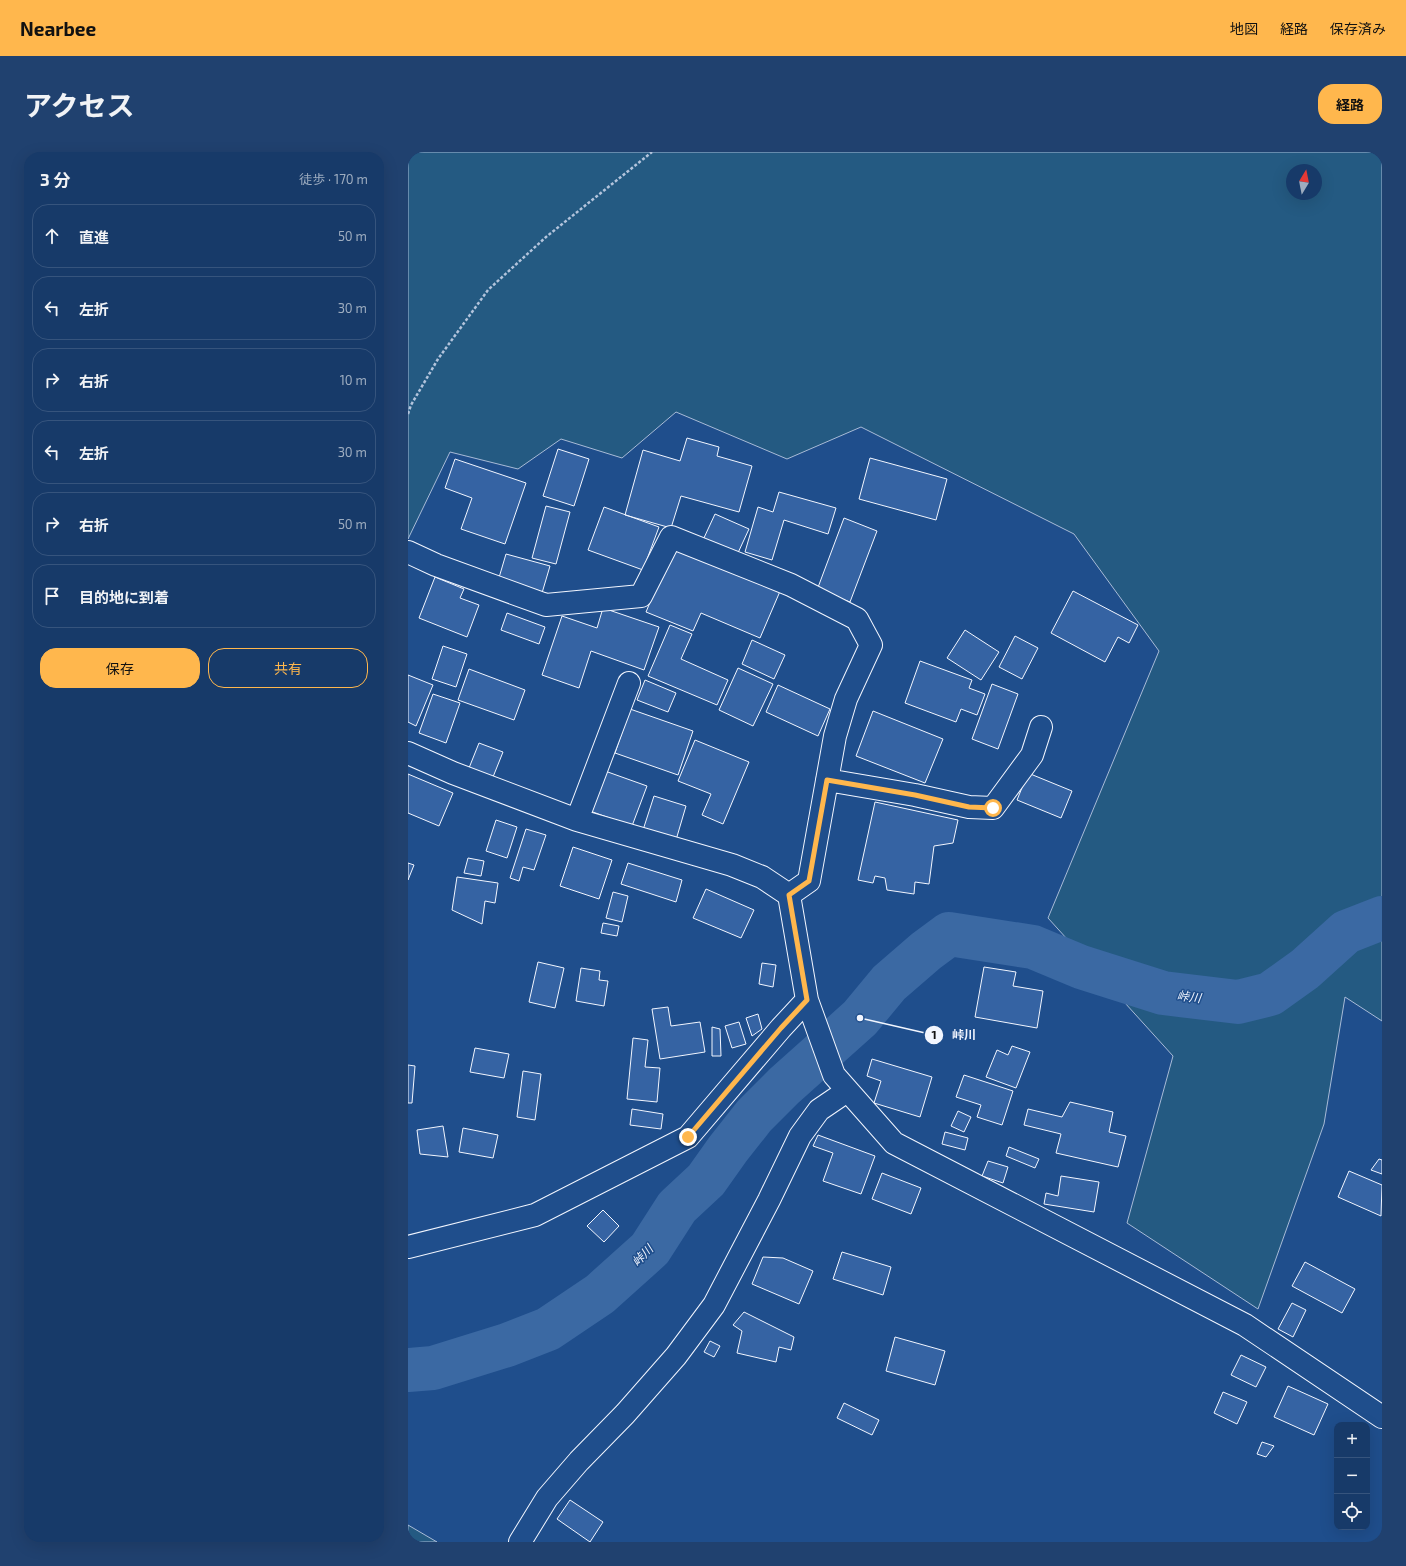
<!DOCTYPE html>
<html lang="ja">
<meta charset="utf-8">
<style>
:root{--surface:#173a69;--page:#20416f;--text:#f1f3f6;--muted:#9eadc0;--line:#36547d;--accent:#ffb74d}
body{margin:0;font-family:"Exo 2","Noto Sans JP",sans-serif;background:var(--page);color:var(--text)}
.controls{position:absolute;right:12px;bottom:12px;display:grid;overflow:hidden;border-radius:8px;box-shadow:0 4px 16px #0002}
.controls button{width:36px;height:36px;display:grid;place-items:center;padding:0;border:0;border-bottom:1px solid var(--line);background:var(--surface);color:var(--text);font:20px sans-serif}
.compass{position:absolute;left:878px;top:12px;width:36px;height:36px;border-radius:50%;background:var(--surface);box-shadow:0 4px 16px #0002;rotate:10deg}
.stop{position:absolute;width:12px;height:12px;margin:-9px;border:3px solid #ffb74d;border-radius:50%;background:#fff}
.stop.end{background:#ffb74d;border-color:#fff;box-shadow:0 1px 4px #0008}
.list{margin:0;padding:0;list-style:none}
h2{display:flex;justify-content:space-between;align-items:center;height:52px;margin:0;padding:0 16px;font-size:17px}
h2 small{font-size:13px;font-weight:400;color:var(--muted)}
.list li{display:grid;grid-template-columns:26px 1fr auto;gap:12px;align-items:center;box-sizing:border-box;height:64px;margin:0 8px 8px;padding:0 8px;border:1px solid var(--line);border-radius:16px}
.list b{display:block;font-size:15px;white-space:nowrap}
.list em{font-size:13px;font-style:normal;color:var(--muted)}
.actions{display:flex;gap:8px;padding:12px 16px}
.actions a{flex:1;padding:9px 0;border:1px solid var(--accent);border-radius:16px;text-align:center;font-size:14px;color:var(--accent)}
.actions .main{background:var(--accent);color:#111}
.icon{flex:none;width:22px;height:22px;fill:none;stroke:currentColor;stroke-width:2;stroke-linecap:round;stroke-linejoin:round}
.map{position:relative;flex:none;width:974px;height:1390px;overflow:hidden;border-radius:16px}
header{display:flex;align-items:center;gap:24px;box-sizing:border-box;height:56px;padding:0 20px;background:var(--accent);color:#111}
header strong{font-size:19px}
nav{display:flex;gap:22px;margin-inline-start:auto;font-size:14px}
.intro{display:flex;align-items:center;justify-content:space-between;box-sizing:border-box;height:96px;padding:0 24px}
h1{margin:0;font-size:28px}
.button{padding:10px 18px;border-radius:16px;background:var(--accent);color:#111;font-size:14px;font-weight:700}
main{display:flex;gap:24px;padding:0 24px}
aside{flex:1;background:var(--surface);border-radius:16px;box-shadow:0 4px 16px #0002}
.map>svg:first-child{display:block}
</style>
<header>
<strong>Nearbee</strong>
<nav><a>地図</a><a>経路</a><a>保存済み</a></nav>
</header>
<div class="intro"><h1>アクセス</h1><a class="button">経路</a></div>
<main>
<aside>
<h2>3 分<small>徒歩 · 170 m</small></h2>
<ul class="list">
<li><svg class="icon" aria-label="ahead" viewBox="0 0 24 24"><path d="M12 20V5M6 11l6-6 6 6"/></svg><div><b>直進</b></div><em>50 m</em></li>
<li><svg class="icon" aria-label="left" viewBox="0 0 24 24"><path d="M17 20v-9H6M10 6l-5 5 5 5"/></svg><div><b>左折</b></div><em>30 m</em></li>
<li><svg class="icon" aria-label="right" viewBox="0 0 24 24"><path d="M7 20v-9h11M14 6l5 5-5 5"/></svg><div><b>右折</b></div><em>10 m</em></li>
<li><svg class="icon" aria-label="left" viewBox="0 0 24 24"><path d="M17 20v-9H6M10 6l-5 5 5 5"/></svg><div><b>左折</b></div><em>30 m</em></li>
<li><svg class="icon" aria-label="right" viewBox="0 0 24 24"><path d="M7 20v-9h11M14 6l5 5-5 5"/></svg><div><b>右折</b></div><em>50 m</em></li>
<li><svg class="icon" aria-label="arrive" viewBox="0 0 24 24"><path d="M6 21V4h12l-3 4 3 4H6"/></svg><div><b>目的地に到着</b></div></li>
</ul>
<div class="actions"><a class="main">保存</a><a>共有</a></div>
</aside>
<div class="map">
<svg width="974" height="1390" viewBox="0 0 974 1390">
<rect width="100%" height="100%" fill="#1f4e8c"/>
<path fill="#245a82" stroke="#a8bbd7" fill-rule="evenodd" d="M0,0h974v869l-37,-24 -21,127 -66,185 -131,-86 46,-167 -125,-138 111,-267 -85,-117 -213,-107 -74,32 -111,-47 -54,46 -61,-19 -43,30 -68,-17 -42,87zM884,18h24v24h-24z
M0,1373l29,17h-29z"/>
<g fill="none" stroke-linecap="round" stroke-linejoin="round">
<path stroke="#3b69a3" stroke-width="44" d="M0,1218l25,-2 74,-23 41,-16 52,-35 50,-45 27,-42 29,-27 22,-31 26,-33 30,-30 76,-68 29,-35 37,-32 23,-17 84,13 48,20 82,26 75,9 32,-8 35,-25 41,-37 36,-14"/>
</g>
<path fill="#3563a3" stroke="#f2f6ff" d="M279,286l32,9 -2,9 35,10 -13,46 -58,-16 -10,32 -46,-13 18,-65 37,11z
M150,297l31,10 -15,47 -31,-10z
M462,306l77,21 -11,41 -77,-21z
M47,307l71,24 -21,61 -44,-15 11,-31 -27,-10z
M371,340l57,16 -8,26 -44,-14 -12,40 -27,-8 13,-45 15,5z
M138,354l24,6 -14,52 -24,-6z
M196,355l55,20 -16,43 -55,-20z
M307,362l34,15 -12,26 -34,-15z
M436,366l33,13 -27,71 -33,-12z
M266,393l107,44 -21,49 -59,-25 -8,18 -47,-19z
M98,402l44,12 -8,27 -44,-12z
M27,425l29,12 -4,9 19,7 -12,32 -48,-19z
M665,439l65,34 -9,18 -11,-6 -13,25 -54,-29z
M195,456l56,19 -15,43 -53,-19 -12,37 -37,-13 20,-59 35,12z
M99,461l38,14 -6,17 -38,-14z
M262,473l22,9 -11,25 47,21 -11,25 -69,-29z
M557,478l34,22 -18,28 -34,-22z
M607,484l23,12 -16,31 -23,-12z
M344,488l33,15 -11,24 -32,-15z
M35,494l24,8 -11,33 -24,-8z
M512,509l52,19 -3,8 16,6 -8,21 -16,-6 -5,13 -51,-19z
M330,516l35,16 -20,42 -34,-16z
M61,517l56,21 -11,30 -56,-20z
M0,523l25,10 -17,41 -8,-4z
M237,528l31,13 -8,19 -31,-12z
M584,532l26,10 -20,55 -26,-10z
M370,533l52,24 -12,27 -52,-24z
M25,542l27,9 -14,40 -27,-10z
M222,557l63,22 -15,44 -63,-22z
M465,559l70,28 -18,44 -69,-27z
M287,588l54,22 -26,62 -21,-9 9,-21 -33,-13z
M71,591l24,9 -10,25 -24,-9z
M197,619l42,15 -15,40 -42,-15z
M620,621l44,18 -11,27 -44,-18z
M0,622l45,19 -14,33 -31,-13z
M246,644l32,10 -10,34 -33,-10z
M467,650l83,18 -5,23 -19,3 -5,38 -14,-2 -1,12 -27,-4 -2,-12 -10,-2 -2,7 -15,-3z
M88,668l21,7 -10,31 -21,-7z
M118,677l20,6 -12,35 -11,-3 -4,14 -9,-3z
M165,695l39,13 -13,39 -39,-13z
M60,706l16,3 -3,15 -17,-3z
M0,711l6,2 -6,15z
M220,711l54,17 -6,22 -55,-18z
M49,725l41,6 -3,20 -10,-2 -3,23 -30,-14z
M298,737l48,21 -13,28 -48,-20z
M205,740l15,4 -6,26 -16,-4z
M195,771l16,3 -2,10 -16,-3z
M130,810l26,6 -9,40 -26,-6z
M354,811l14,2 -3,22 -14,-3z
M576,815l32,5 -3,14 30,5 -6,37 -62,-11z
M173,816l19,3 -1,9 9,1 -4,25 -28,-5z
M260,855l3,19 29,-4 5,30 -45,7 -8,-50z
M350,862l4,15 -10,7 -6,-18z
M331,870l7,22 -14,4 -7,-22z
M304,875l8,2 1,27h-9z
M225,886l15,2 -3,27 15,1 -3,34 -30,-3z
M604,894l18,6 -14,36 -30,-11 11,-27 11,5z
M67,896l34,6 -5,24 -34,-6z
M464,907l60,18 -12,40 -46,-14 7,-22 -14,-5z
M0,913l7,1 -3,37h-4z
M115,919l18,3 -6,46 -18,-3z
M556,923l49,16 -11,34 -25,-8 4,-12 -25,-8z
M662,950l43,10 -4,20 17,4 -8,31 -62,-14 5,-19 -37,-9 4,-16 34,8z
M224,957l31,5 -2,15 -31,-4z
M550,959l13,6 -7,15 -13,-6z
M35,974l5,31 -28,-3 -3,-24z
M55,976l35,7 -5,23 -34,-6z
M537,980l23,6 -3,12 -23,-6z
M410,983l57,21 -14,38 -38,-13 10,-28 -20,-7z
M601,995l30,12 -4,9 -29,-12z
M971,1007l3,1v14l-11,-4z
M580,1009l20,6 -5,16 -21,-7z
M941,1019l33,14 -1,31 -43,-19z
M474,1021l39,15 -10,26 -39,-15z
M653,1024l38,6 -5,30 -50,-8 2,-11 12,3z
M195,1058l16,16 -15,16 -17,-16z
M434,1100l49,15 -8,28 -50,-16z
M355,1105l20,1 30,13 -14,33 -47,-20z
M897,1110l50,27 -13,24 -50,-27z
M884,1151l14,7 -13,27 -15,-8z
M336,1160l50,25 -3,13 -12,-3 -3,15 -39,-9 5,-22 -9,-6z
M487,1185l50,14 -10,34 -49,-14z
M302,1189l10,5 -6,11 -10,-5z
M833,1203l25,12 -10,20 -25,-12z
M880,1234l40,18 -14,31 -40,-18z
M815,1240l24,10 -10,22 -23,-11z
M436,1251l35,17 -7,15 -35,-17z
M854,1290l12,4 -8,11 -9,-3z
M162,1348l33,22 -13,20 -33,-23z"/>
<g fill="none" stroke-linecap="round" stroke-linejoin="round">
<defs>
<path id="minor" d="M0,400l28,13 110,40 95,-9 30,-59 120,48 66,34 14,26 -25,54 -11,37 -26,145 -20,14
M0,601l45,20 124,47 155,45 30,12 27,18 18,105 27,75 60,68 351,182 137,92
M419,628l88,15 54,12 24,1 39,-53 9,-28
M169,668l52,-137
M0,1095l127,-32 153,-78 93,-109 26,-28
M112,1390l27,-44 32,-37 46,-47 51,-58 38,-51 55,-105 31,-64 19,-26 28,-19"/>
</defs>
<use href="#minor" stroke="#f2f6ff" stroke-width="24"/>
<path stroke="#b3c4dc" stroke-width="2.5" stroke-dasharray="3 2" stroke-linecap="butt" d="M0,262l3,-9 27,-46 50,-69 58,-53 106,-85"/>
<use href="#minor" stroke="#1f4e8c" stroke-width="22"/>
</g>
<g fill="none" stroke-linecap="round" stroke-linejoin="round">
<path stroke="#ffb74d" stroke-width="5" d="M280,985l93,-109 26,-28 -18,-105 20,-14 18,-101 88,15 54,12 24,1"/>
</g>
<g text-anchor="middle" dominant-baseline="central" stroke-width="3" stroke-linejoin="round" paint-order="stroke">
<g font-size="12" font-style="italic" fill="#f2f6ff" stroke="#1f4e8c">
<text transform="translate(781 844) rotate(7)">峠川</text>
<text transform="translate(234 1103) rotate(-46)">峠川</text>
</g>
</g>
<path fill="none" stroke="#f2f6ff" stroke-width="1.5" d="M452 866L526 883"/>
<g fill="#f2f6ff" stroke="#1f4e8c" stroke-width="1.5">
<circle cx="452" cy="866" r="4"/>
<circle cx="526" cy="883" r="10"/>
</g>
<g font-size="12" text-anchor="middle" font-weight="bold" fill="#111">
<text x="526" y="887">1</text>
</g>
<g font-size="12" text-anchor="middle" font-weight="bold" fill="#f2f6ff" stroke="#1f4e8c" stroke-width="3" stroke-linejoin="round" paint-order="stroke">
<text x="556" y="887">峠川</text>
</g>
</svg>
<div class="controls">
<button>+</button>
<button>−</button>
<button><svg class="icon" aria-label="locate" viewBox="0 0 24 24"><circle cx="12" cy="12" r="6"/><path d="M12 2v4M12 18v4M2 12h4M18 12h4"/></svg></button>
</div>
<svg class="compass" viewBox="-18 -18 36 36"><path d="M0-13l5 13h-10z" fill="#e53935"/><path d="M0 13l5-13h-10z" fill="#9eadc0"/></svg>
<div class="stop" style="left:585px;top:656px"></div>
<div class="stop end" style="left:280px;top:985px"></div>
</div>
</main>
